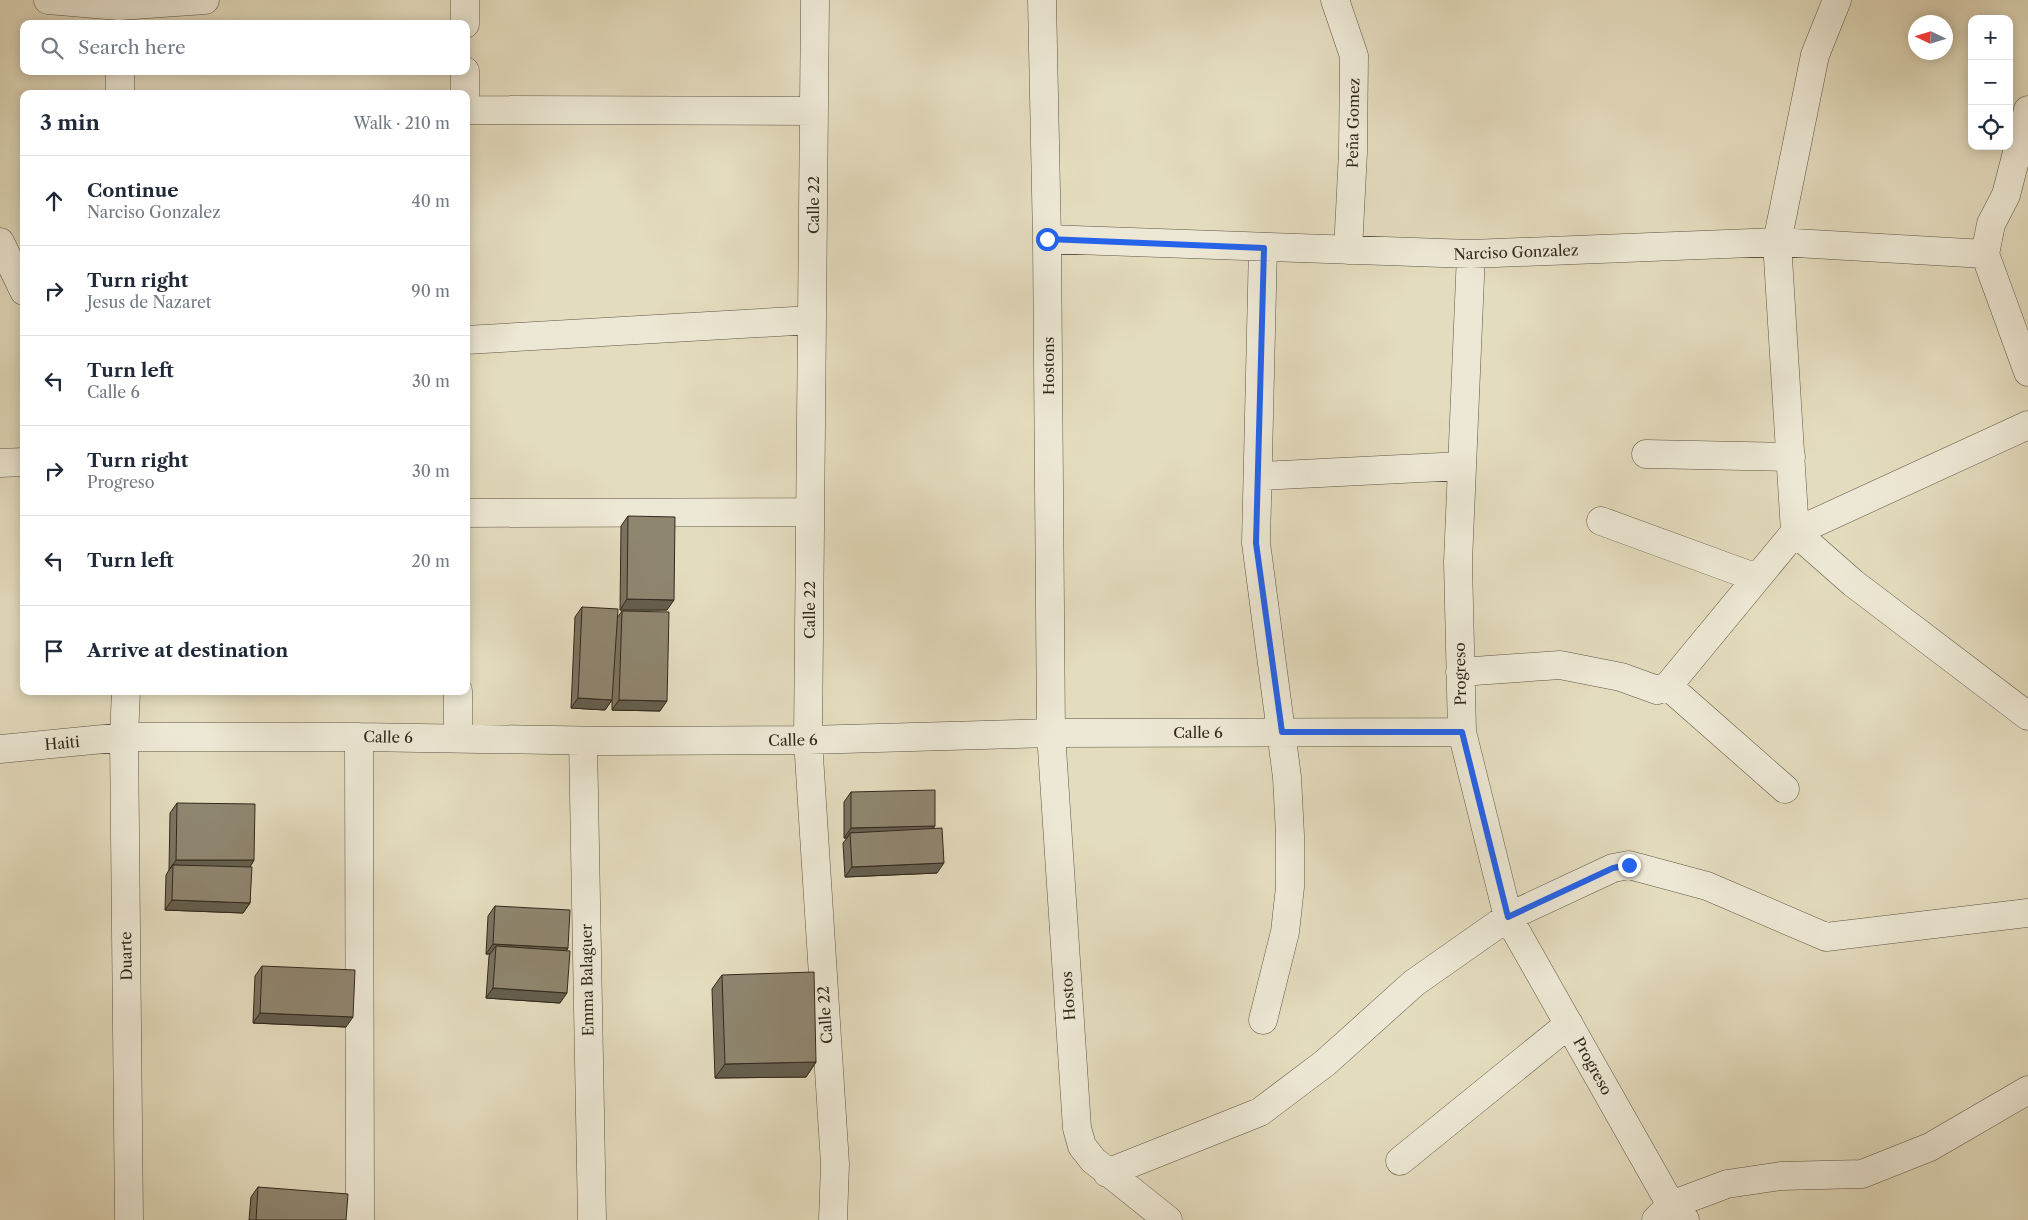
<!DOCTYPE html>
<meta charset="utf-8">
<style>
:root{--surface:#fff;--page:#f2f2f3;--text:#1f2937;--muted:#747a83;--line:#e0e1e3}
body{margin:0;font-family:"Libre Caslon Text",serif;background:var(--page);color:var(--text)}
.controls{position:absolute;right:15px;top:15px;display:grid;overflow:hidden;border-radius:10px;box-shadow:0 2px 12px #0003}
.controls button{width:45px;height:45px;display:grid;place-items:center;padding:0;border:0;border-bottom:1px solid var(--line);background:var(--surface);color:var(--text);font:25px sans-serif}
.compass{position:absolute;left:1908px;top:15px;width:45px;height:45px;border-radius:50%;background:var(--surface);box-shadow:0 2px 12px #0003;rotate:274deg}
.stop{position:absolute;width:15px;height:15px;margin:-11px;border:4px solid #2563eb;border-radius:50%;background:#fff}
.stop.end{background:#2563eb;border-color:#fff;box-shadow:0 1px 5px #0008}
.list{margin:0;padding:0;list-style:none}
h2{display:flex;justify-content:space-between;align-items:center;height:65px;margin:0;padding:0 20px;font-size:21px}
h2 small{font-size:16px;font-weight:400;color:var(--muted)}
.list li{display:grid;grid-template-columns:32px 1fr auto;gap:15px;align-items:center;box-sizing:border-box;height:90px;padding:0 20px;border-top:1px solid var(--line)}
.list b{display:block;font-size:19px;white-space:nowrap}
.list p{margin:0;font-size:16px;white-space:nowrap;color:var(--muted)}
.list em{font-size:16px;font-style:normal;color:var(--muted)}
.icon{flex:none;width:28px;height:28px;fill:none;stroke:currentColor;stroke-width:2;stroke-linecap:round;stroke-linejoin:round}
.map{position:relative;flex:none;width:2028px;height:1220px;overflow:hidden}
.search{position:absolute;background:var(--surface);box-shadow:0 2px 12px #0003;left:20px;top:20px;width:450px;height:55px;display:flex;align-items:center;gap:12px;box-sizing:border-box;padding:0 18px;border-radius:10px;color:var(--muted);font-size:19px}
.panel{position:absolute;background:var(--surface);box-shadow:0 2px 12px #0003;left:20px;top:90px;width:450px;height:605px;border-radius:10px}
.map>svg:first-child{display:block}
</style>
<div class="map">
<svg width="2028" height="1220" viewBox="0 0 2028 1220">
<rect width="100%" height="100%" fill="#e4dcbe"/>
<filter id="stains"><feTurbulence type="fractalNoise" baseFrequency=".004" numOctaves="4"/><feColorMatrix values="0 0 0 0 .2 0 0 0 0 .09 0 0 0 0 .02 0 0 0 .5 -.17"/></filter>
<radialGradient id="worn" r=".72"><stop offset=".6" stop-color="#630" stop-opacity="0"/><stop offset="1" stop-color="#630" stop-opacity=".3"/></radialGradient>
<g fill="none" stroke-linecap="round" stroke-linejoin="round">
<defs>
<path id="minor" d="M48,0l71,6 86,-6
M465,0v24
M815,0l-7,740 27,424 -2,56
M1042,0l5,239 4,494 26,395 5,18 11,14 75,60
M1335,0l19,56 -1,96 -5,98
M1837,0l-22,55 -38,187 18,290 58,51 175,133
M120,71v23
M465,71v23
M466,110l348,1
M2028,110l-22,85 -15,29 -6,30 43,118
M1047,239l424,15 306,-12 208,12
M0,242l24,49
M1471,254l-13,308 4,170 46,185 163,288 14,15
M466,340l346,-20
M1646,454l145,3
M0,463l24,-1
M1259,476l203,-10
M466,513l344,-1
M1601,521l156,57
M1460,672l100,-7 61,12 36,13 11,-4 127,-154 233,-107
M1668,686l117,103
M126,691l-2,46 5,483
M359,737l1,483
M458,738v-47
M583,741l9,479
M0,749l124,-12h235l252,4 197,-1 243,-7 411,-1
M1263,1020l22,-88 5,-45v-52l-3,-58 -31,-234 7,-296
M1400,1161l169,-137
M1107,1173l153,-61 65,-49 89,-80 94,-66 105,-49 16,-3 78,21 119,51 202,-24
M1656,1220l15,-15 56,-21 54,-8 81,-2 68,-27 98,-57"/>
</defs>
<use href="#minor" stroke="#5e5544" stroke-width="29"/>
<use href="#minor" stroke="#ede8d5" stroke-width="28"/>
</g>
<path fill="#7b7360" stroke="#32281c" d="M628,516l39,94h-47l1,-84z
M582,607l35,11 5,-7 38,100 -48,-1v-10l-7,10 -34,-2 4,-91z
M851,792l82,37 4,44 -92,4 -2,-34 4,-5h-3v-36z
M177,803l77,57 -4,7v36l-7,10 -78,-3 1,-35 3,-5 1,-57z
M495,906l73,42 -2,3 -6,52 -74,-5 3,-42 1,-2h-4l2,-38z
M262,966l84,61 -93,-4 2,-47z
M722,975l94,87 -10,15 -91,1 -3,-89z
M258,1187l88,33h-97l2,-23z"/>
<path fill="#645e4e" stroke="#32281c" d="M627,599l47,1 -7,10h-47z
M578,698l34,2 -7,10 -34,-2z
M619,700l48,1 -7,10 -48,-1z
M935,826l-7,10 -78,-3 -3,5h-3l7,-10z
M176,860h78l-7,11 -74,-6 -4,5z
M944,863l-7,10 -92,4 7,-10z
M172,900l78,3 -7,10 -78,-3z
M493,944l75,4 -7,10 -65,-12 -6,8h-4z
M493,988l74,5 -7,10 -74,-5z
M260,1013l93,4 -7,10 -93,-4z
M816,1062l-10,15 -91,1 10,-14z"/>
<path fill="#8f8670" stroke="#32281c" d="M628,516l47,1 -1,83 -47,-1z
M582,607l36,2 -6,91 -34,-2z
M622,611l47,1 -2,89 -48,-1z
M935,790v36l-84,2v-36z
M177,803l78,1 -1,56h-78z
M942,828l2,35 -92,4 -2,-34z
M173,865l79,2 -2,36 -78,-3z
M495,906l75,4 -2,38 -75,-4z
M496,946l74,5 -3,42 -74,-5z
M262,966l93,4 -2,47 -93,-4z
M814,972l2,90 -91,2 -3,-89z
M258,1187l90,7 -2,26h-90z"/>
<g fill="none" stroke-linecap="round" stroke-linejoin="round">
<path stroke="#2563eb" stroke-width="6" d="M1047,239l217,9 -8,295 26,189h180l46,185 105,-49 16,-3"/>
</g>
<g text-anchor="middle" dominant-baseline="central" stroke-width="4" stroke-linejoin="round" paint-order="stroke">
<g font-size="15" fill="#32281c" stroke="#ede8d5">
<text transform="translate(1353 123) rotate(-89)">Peña Gomez</text>
<text transform="translate(813 205) rotate(-90)">Calle 22</text>
<text transform="translate(1516 252) rotate(-2)">Narciso Gonzalez</text>
<text transform="translate(1048 366) rotate(-90)">Hostons</text>
<text transform="translate(809 610) rotate(-90)">Calle 22</text>
<text transform="translate(1460 674) rotate(-91)">Progreso</text>
<text x="1198" y="732">Calle 6</text>
<text transform="translate(388 737) rotate(1)">Calle 6</text>
<text transform="translate(793 740) rotate(-1)">Calle 6</text>
<text transform="translate(62 743) rotate(-5)">Haiti</text>
<text transform="translate(126 956) rotate(-91)">Duarte</text>
<text transform="translate(587 980) rotate(-91)">Emma Balaguer</text>
<text transform="translate(1068 996) rotate(-94)">Hostos</text>
<text transform="translate(825 1015) rotate(-94)">Calle 22</text>
<text transform="translate(1593 1066) rotate(61)">Progreso</text>
</g>
</g>
<rect width="100%" height="100%" filter="url(#stains)"/>
<rect width="100%" height="100%" fill="url(#worn)"/>
</svg>
<div class="controls">
<button>+</button>
<button>−</button>
<button><svg class="icon" aria-label="locate" viewBox="0 0 24 24"><circle cx="12" cy="12" r="6"/><path d="M12 2v4M12 18v4M2 12h4M18 12h4"/></svg></button>
</div>
<svg class="compass" viewBox="-18 -18 36 36"><path d="M0-13l5 13h-10z" fill="#e53935"/><path d="M0 13l5-13h-10z" fill="#747a83"/></svg>
<div class="stop" style="left:1047px;top:239px"></div>
<div class="stop end" style="left:1629px;top:865px"></div>
<div class="search"><svg class="icon" aria-label="search" viewBox="0 0 24 24"><circle cx="10" cy="10" r="6"/><path d="M15 15l6 6"/></svg>Search here</div>
<section class="panel">
<h2>3 min<small>Walk · 210 m</small></h2>
<ul class="list">
<li><svg class="icon" aria-label="ahead" viewBox="0 0 24 24"><path d="M12 20V5M6 11l6-6 6 6"/></svg><div><b>Continue</b><p>Narciso Gonzalez</p></div><em>40 m</em></li>
<li><svg class="icon" aria-label="right" viewBox="0 0 24 24"><path d="M7 20v-9h11M14 6l5 5-5 5"/></svg><div><b>Turn right</b><p>Jesus de Nazaret</p></div><em>90 m</em></li>
<li><svg class="icon" aria-label="left" viewBox="0 0 24 24"><path d="M17 20v-9H6M10 6l-5 5 5 5"/></svg><div><b>Turn left</b><p>Calle 6</p></div><em>30 m</em></li>
<li><svg class="icon" aria-label="right" viewBox="0 0 24 24"><path d="M7 20v-9h11M14 6l5 5-5 5"/></svg><div><b>Turn right</b><p>Progreso</p></div><em>30 m</em></li>
<li><svg class="icon" aria-label="left" viewBox="0 0 24 24"><path d="M17 20v-9H6M10 6l-5 5 5 5"/></svg><div><b>Turn left</b></div><em>20 m</em></li>
<li><svg class="icon" aria-label="arrive" viewBox="0 0 24 24"><path d="M6 21V4h12l-3 4 3 4H6"/></svg><div><b>Arrive at destination</b></div></li>
</ul>
</section>
</div>
